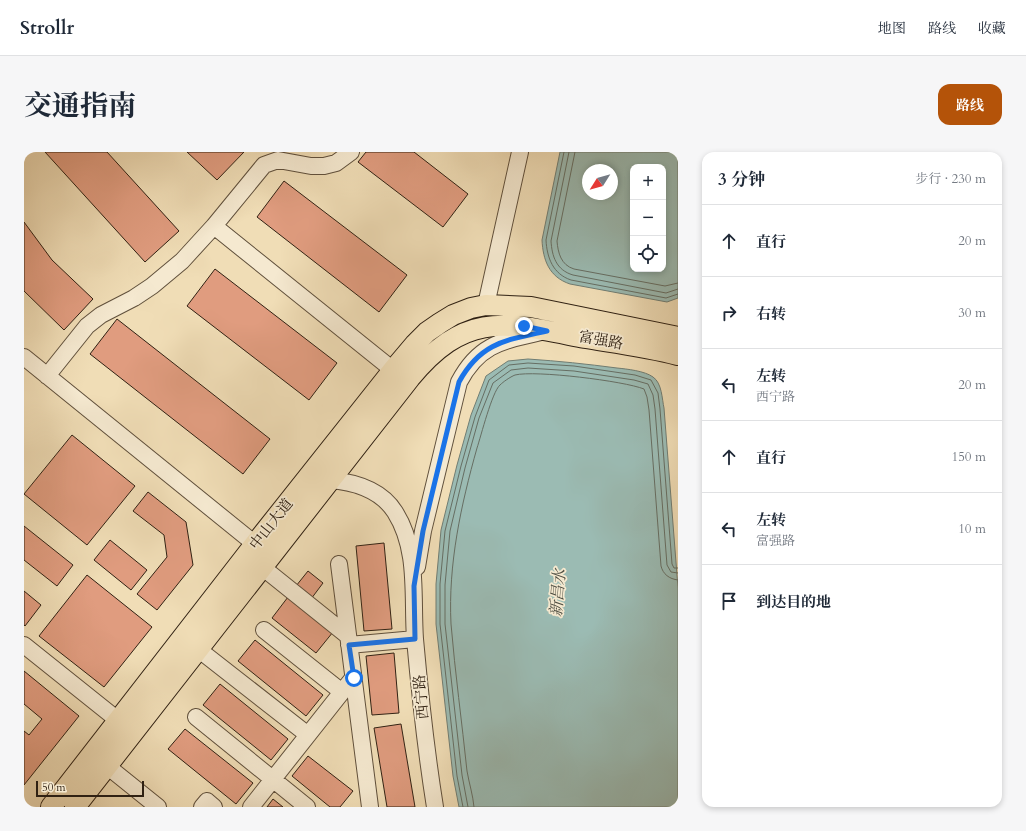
<!DOCTYPE html>
<html lang="zh">
<meta charset="utf-8">
<style>
:root{--surface:#fff;--page:#f6f6f7;--text:#1f2937;--muted:#747a83;--line:#e0e1e3;--accent:#b45309}
body{margin:0;font-family:Cardo,"Noto Serif SC",serif;background:var(--page);color:var(--text)}
.controls{position:absolute;right:12px;top:12px;display:grid;overflow:hidden;border-radius:8px;box-shadow:0 2px 6px #0003}
.controls button{width:36px;height:36px;display:grid;place-items:center;padding:0;border:0;border-bottom:1px solid var(--line);background:var(--surface);color:var(--text);font:20px sans-serif}
.compass{position:absolute;left:558px;top:12px;width:36px;height:36px;border-radius:50%;background:var(--surface);box-shadow:0 2px 6px #0003;rotate:233deg}
.scale{position:absolute;left:12px;bottom:10px;width:108px;box-sizing:border-box;padding-left:4px;border:2px solid #302113;border-top:0;font-size:11px;line-height:14px;white-space:nowrap;color:#302113;-webkit-text-stroke:3px #f5e9d0;paint-order:stroke}
.stop{position:absolute;width:12px;height:12px;margin:-9px;border:3px solid #1a73e8;border-radius:50%;background:#fff}
.stop.end{background:#1a73e8;border-color:#fff;box-shadow:0 1px 4px #0008}
.list{margin:0;padding:0;list-style:none}
h2{display:flex;justify-content:space-between;align-items:center;height:52px;margin:0;padding:0 16px;font-size:17px}
h2 small{font-size:13px;font-weight:400;color:var(--muted)}
.list li{display:grid;grid-template-columns:26px 1fr auto;gap:12px;align-items:center;box-sizing:border-box;height:72px;padding:0 16px;border-top:1px solid var(--line)}
.list b{display:block;font-size:15px;white-space:nowrap}
.list p{margin:0;font-size:13px;white-space:nowrap;color:var(--muted)}
.list em{font-size:13px;font-style:normal;color:var(--muted)}
.icon{flex:none;width:22px;height:22px;fill:none;stroke:currentColor;stroke-width:2;stroke-linecap:round;stroke-linejoin:round}
.map{position:relative;flex:none;width:654px;height:655px;overflow:hidden;border-radius:12px}
header{display:flex;align-items:center;gap:24px;box-sizing:border-box;height:56px;padding:0 20px;background:var(--surface);border-bottom:1px solid var(--line)}
header strong{font-size:19px}
nav{display:flex;gap:22px;margin-inline-start:auto;font-size:14px}
.intro{display:flex;align-items:center;justify-content:space-between;box-sizing:border-box;height:96px;padding:0 24px}
h1{margin:0;font-size:28px}
.button{padding:10px 18px;border-radius:12px;background:var(--accent);color:#fff;font-size:14px;font-weight:700}
main{display:flex;gap:24px;padding:0 24px}
aside{flex:1;background:var(--surface);border-radius:12px;box-shadow:0 2px 6px #0003}
.map>svg:first-child{display:block}
</style>
<header>
<strong>Strollr</strong>
<nav><a>地图</a><a>路线</a><a>收藏</a></nav>
</header>
<div class="intro"><h1>交通指南</h1><a class="button">路线</a></div>
<main>
<div class="map">
<svg width="654" height="655" viewBox="0 0 654 655">
<rect width="100%" height="100%" fill="#f0ddb6"/>
<filter id="stains"><feTurbulence type="fractalNoise" baseFrequency=".005" numOctaves="4"/><feColorMatrix values="0 0 0 0 .2 0 0 0 0 .09 0 0 0 0 .02 0 0 0 .5 -.17"/></filter>
<radialGradient id="worn" r=".72"><stop offset=".6" stop-color="#630" stop-opacity="0"/><stop offset="1" stop-color="#630" stop-opacity=".3"/></radialGradient>
<path fill="#9bbbb3" stroke="#707d73" fill-rule="evenodd" d="M536,0h118v146l-11,4 -97,-18c-21,-7 -27,-24 -28,-44zM609,15h30v102h-30zM564,18h24v24h-24z
M504,207c30,2 59,5 89,9 10,1 28,3 36,9 9,6 9,22 11,31l14,180v219h-219l-6,-31 -17,-152v-40l5,-54 16,-65 14,-50 15,-39 22,-15z"/>
<g fill="none" stroke-linecap="round" stroke-linejoin="round">
<path stroke="#666e63" stroke-width="1" d="M540,0l-18,88c1,18 7,34 25,40l95,18 12,-4
M545,0l-18,89c1,15 5,29 22,34l93,18 12,-4
M551,0l-18,89c1,12 4,24 17,28l91,17 13,-3
M439,655l-6,-31 -17,-152v-40l5,-53 16,-65 14,-49 14,-37 20,-15 19,-2 46,3 61,9 16,5 7,13 2,16 12,155 2,4h4
M444,655l-6,-32 -17,-151v-39l5,-54 15,-63 14,-50 14,-35 18,-13 17,-2 46,3 60,9 14,4 5,11 2,14 12,156 4,7 7,1
M450,655c-1,-12 -5,-24 -7,-36 -5,-48 -12,-99 -16,-147 -3,-60 10,-119 26,-176 4,-12 15,-56 23,-63 3,-3 10,-8 15,-10 20,-5 109,6 129,14l3,8 2,13 12,156c2,8 8,13 17,14"/>
</g>
<path fill="#e09c7f" stroke="#302113" d="M21,0h62l72,79 -34,31z
M163,0h57l-27,28z
M342,0h48l54,42 -25,33 -85,-65z
M260,29l123,94 -28,37 -122,-95z
M0,70l28,38 41,39 -29,31 -40,-39z
M191,117l122,94 -28,37 -122,-94z
M93,167l153,120 -27,35 -153,-120z
M48,283l63,51 -48,59 -63,-51z
M124,340l38,30 7,43 -36,45 -20,-16 30,-37 -3,-22 -31,-24z
M0,374l49,39 -16,21 -33,-26z
M86,388l37,30 -16,20 -37,-30z
M360,391l8,86 -28,2 -8,-85z
M284,419l15,12 -12,16 -15,-13z
M63,423l65,52 -48,60 -65,-51z
M0,439l17,14 -16,21 -1,-1z
M264,445l45,35 -17,21 -44,-35z
M231,488l68,55 -17,21 -68,-55z
M370,501l5,60 -27,2 -6,-59z
M0,519l55,45 -55,69v-54l5,4 13,-16 -18,-15z
M196,532l68,55 -17,21 -68,-55z
M377,572l14,83h-28l-13,-79z
M161,577l68,54 -17,21 -68,-55z
M284,604l45,35 -13,16h-10l-38,-31z
M249,647l10,8h-16z"/>
<g fill="none" stroke-linecap="round" stroke-linejoin="round">
<defs>
<path id="minor" d="M190,74l179,144
M462,153l34,-153
M0,205l231,187
M23,224l40,-50 14,-11 33,-17 18,-12 30,-25 32,-35 50,-61 14,-5 33,6h13l12,-3 15,-11
M306,328c24,2 51,10 65,32 24,38 17,84 20,127 5,56 11,112 20,168
M315,412l31,243
M238,415l86,69
M393,415l6,-36 36,-149c20,-38 43,-41 82,-50
M240,478l78,62
M0,493l95,76
M325,493l66,-6
M174,497l110,86
M172,565l111,90
M83,614l51,41
M178,655l5,-6 7,6
M227,655l102,-129"/>
<path id="major" d="M27,655l204,-263 138,-174 22,-26 12,-12 13,-9 13,-8 18,-7 15,-3 45,2 147,30
M51,655l335,-429c57,-69 97,-55 175,-40 31,5 63,9 93,17"/>
</defs>
<use href="#minor" stroke="#60503c" stroke-width="18"/>
<use href="#major" stroke="#302113" stroke-width="22"/>
<use href="#minor" stroke="#f5e9d0" stroke-width="16"/>
<use href="#major" stroke="#f0ddb6" stroke-width="20"/>
</g>
<g fill="none" stroke-linecap="round" stroke-linejoin="round">
<path stroke="#1a73e8" stroke-width="5" d="M330,526l-5,-33 66,-6 -1,-53 9,-55 36,-149c22,-40 48,-42 88,-51l-23,-5"/>
</g>
<g text-anchor="middle" dominant-baseline="central" stroke-width="3.5" stroke-linejoin="round" paint-order="stroke">
<g font-size="15" fill="#302113" stroke="#f5e9d0">
<text transform="translate(577 188) rotate(10)">富强路</text>
<text transform="translate(247 372) rotate(-52)">中山大道</text>
<text transform="translate(397 545) rotate(-95)">西宁路</text>
</g>
<g font-size="16" font-style="italic" fill="#504f43" stroke="#f5e9d0">
<text transform="translate(534 441) rotate(-85)">新昌水</text>
</g>
</g>
<rect width="100%" height="100%" filter="url(#stains)"/>
<rect width="100%" height="100%" fill="url(#worn)"/>
</svg>
<div class="controls">
<button>+</button>
<button>−</button>
<button><svg class="icon" aria-label="locate" viewBox="0 0 24 24"><circle cx="12" cy="12" r="6"/><path d="M12 2v4M12 18v4M2 12h4M18 12h4"/></svg></button>
</div>
<svg class="compass" viewBox="-18 -18 36 36"><path d="M0-13l5 13h-10z" fill="#e53935"/><path d="M0 13l5-13h-10z" fill="#747a83"/></svg>
<div class="scale">50 m</div>
<div class="stop" style="left:330px;top:526px"></div>
<div class="stop end" style="left:500px;top:174px"></div>
</div>
<aside>
<h2>3 分钟<small>步行 · 230 m</small></h2>
<ul class="list">
<li><svg class="icon" aria-label="ahead" viewBox="0 0 24 24"><path d="M12 20V5M6 11l6-6 6 6"/></svg><div><b>直行</b></div><em>20 m</em></li>
<li><svg class="icon" aria-label="right" viewBox="0 0 24 24"><path d="M7 20v-9h11M14 6l5 5-5 5"/></svg><div><b>右转</b></div><em>30 m</em></li>
<li><svg class="icon" aria-label="left" viewBox="0 0 24 24"><path d="M17 20v-9H6M10 6l-5 5 5 5"/></svg><div><b>左转</b><p>西宁路</p></div><em>20 m</em></li>
<li><svg class="icon" aria-label="ahead" viewBox="0 0 24 24"><path d="M12 20V5M6 11l6-6 6 6"/></svg><div><b>直行</b></div><em>150 m</em></li>
<li><svg class="icon" aria-label="left" viewBox="0 0 24 24"><path d="M17 20v-9H6M10 6l-5 5 5 5"/></svg><div><b>左转</b><p>富强路</p></div><em>10 m</em></li>
<li><svg class="icon" aria-label="arrive" viewBox="0 0 24 24"><path d="M6 21V4h12l-3 4 3 4H6"/></svg><div><b>到达目的地</b></div></li>
</ul>
</aside>
</main>
